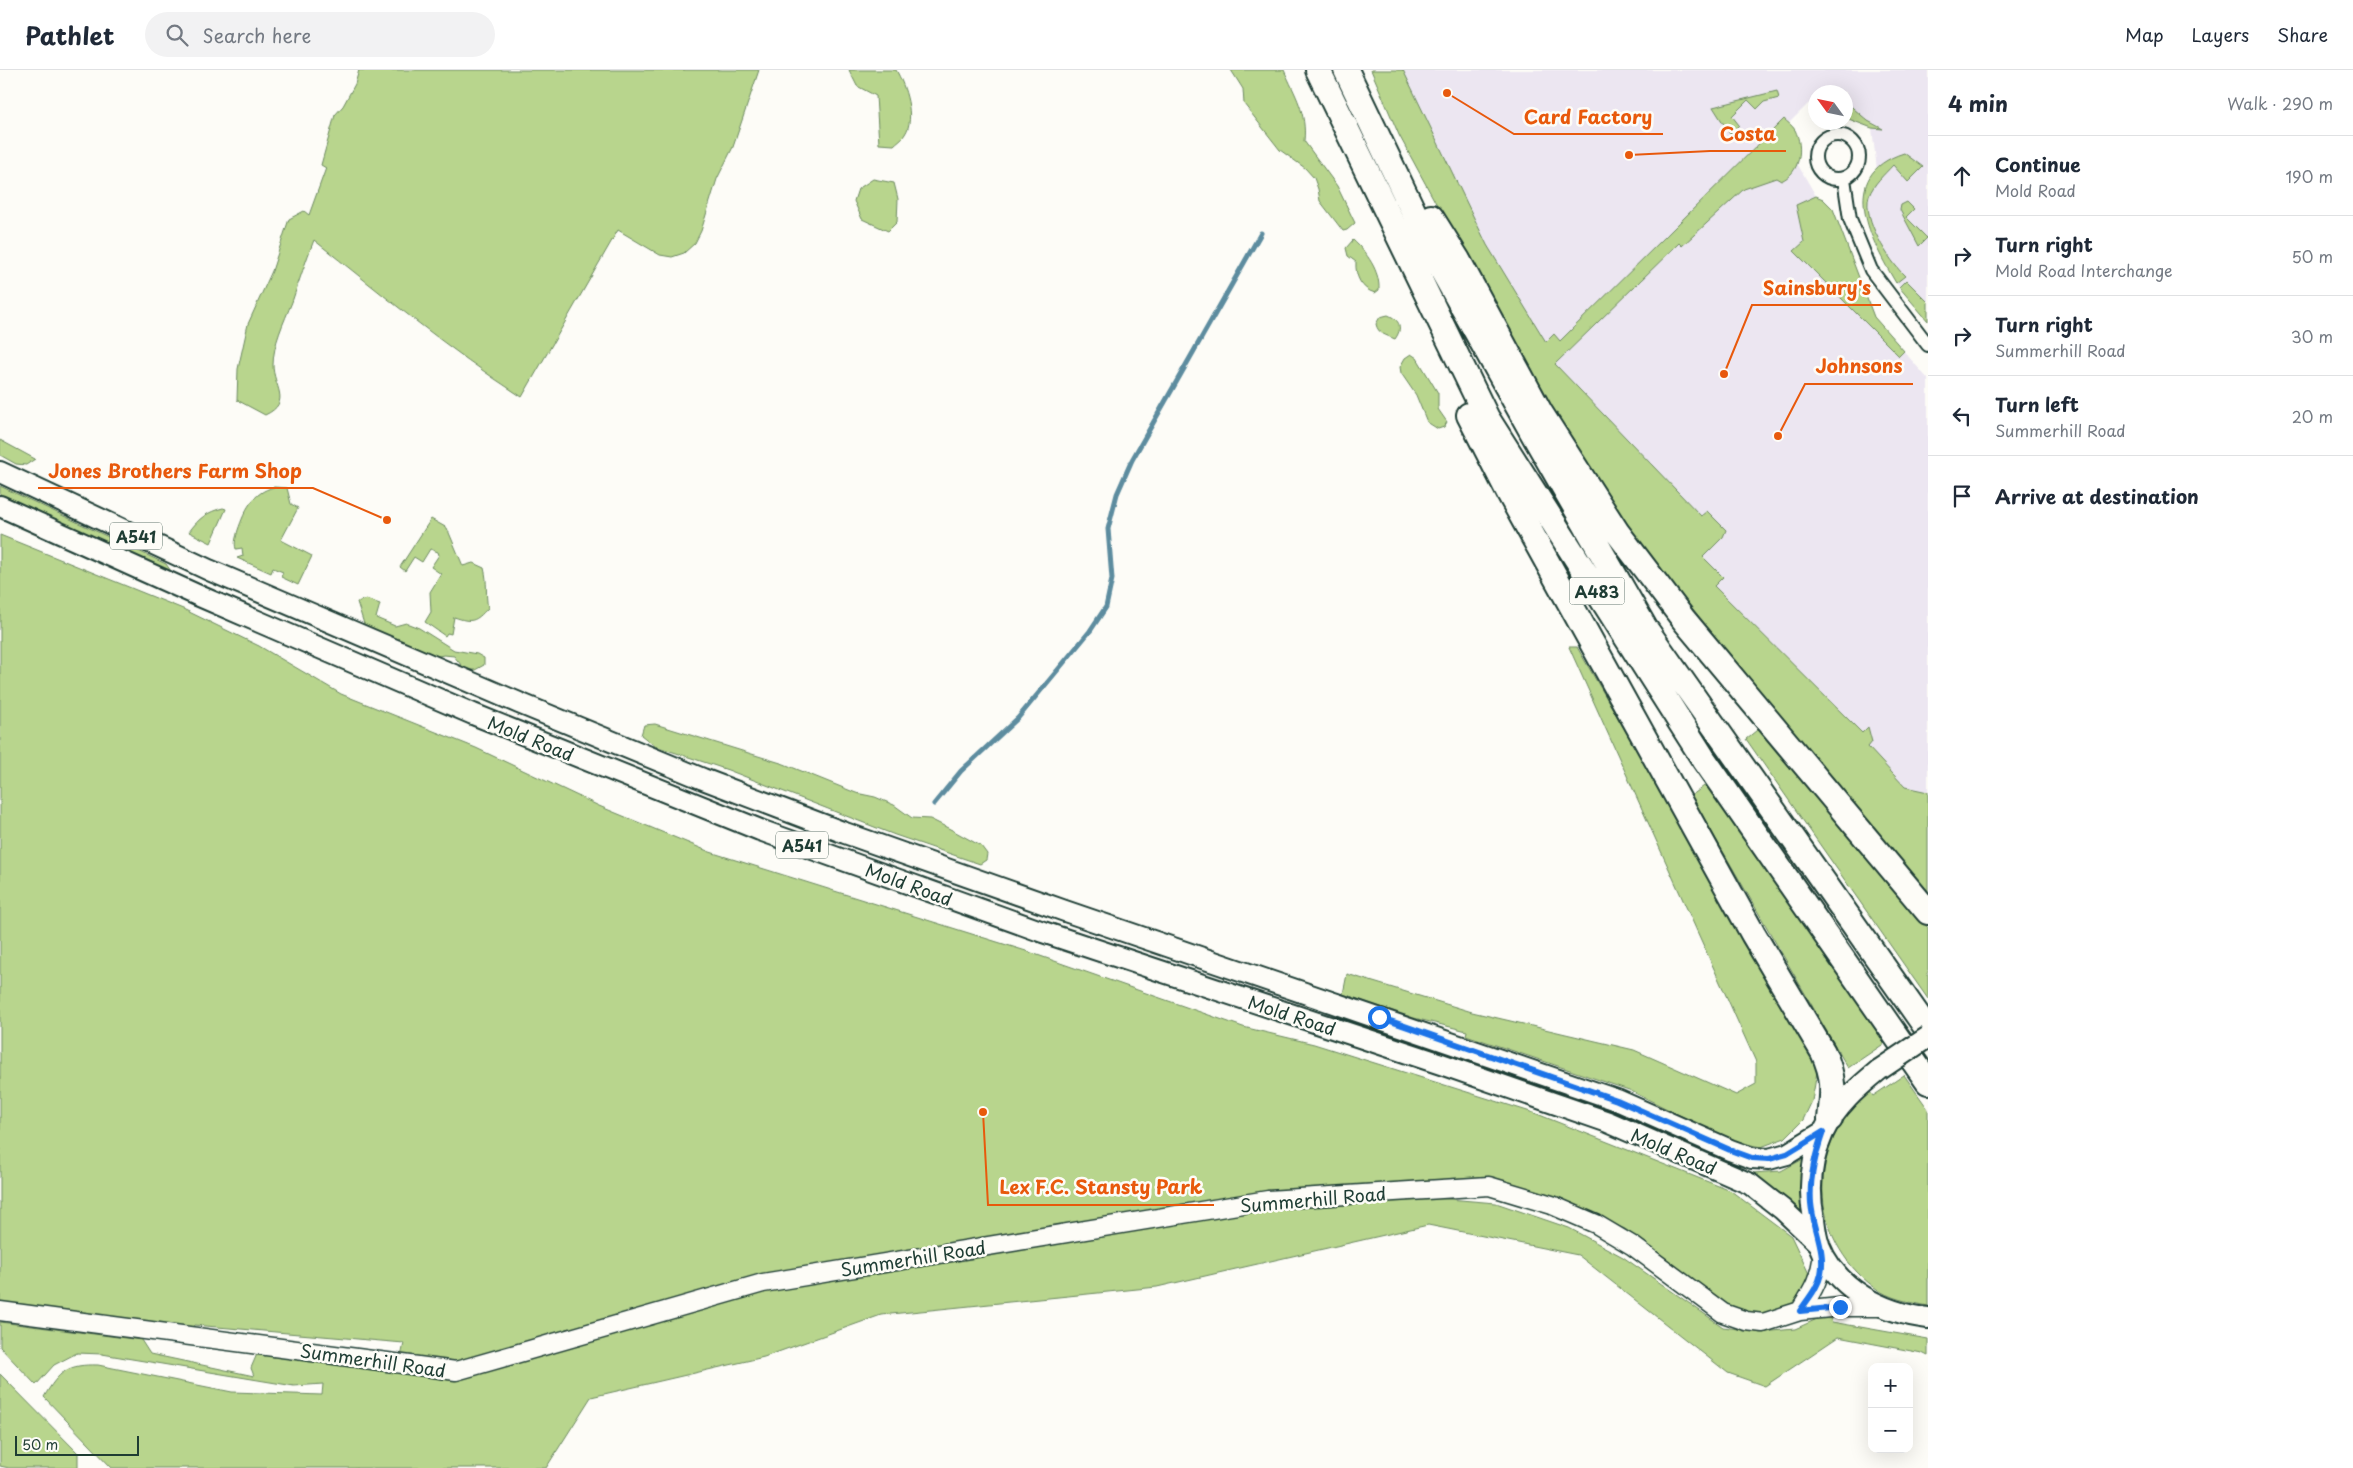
<!DOCTYPE html>
<meta charset="utf-8">
<style>
:root{--surface:#fff;--page:#f2f2f3;--text:#1f2937;--muted:#747a83;--line:#e0e1e3}
body{margin:0;font-family:"Playpen Sans",sans-serif;background:var(--page);color:var(--text)}
.controls{position:absolute;right:15px;bottom:15px;display:grid;overflow:hidden;border-radius:10px;box-shadow:0 5px 20px #0002}
.controls button{width:45px;height:45px;display:grid;place-items:center;padding:0;border:0;border-bottom:1px solid var(--line);background:var(--surface);color:var(--text);font:25px sans-serif}
.compass{position:absolute;left:1808px;top:15px;width:45px;height:45px;border-radius:50%;background:var(--surface);box-shadow:0 5px 20px #0002;rotate:303deg}
.scale{position:absolute;left:15px;bottom:12px;width:124px;box-sizing:border-box;padding-left:5px;border:2px solid #1f3d34;border-top:0;font-size:14px;line-height:18px;white-space:nowrap;color:#1f3d34;-webkit-text-stroke:4px #fdfcf7;paint-order:stroke}
.stop{position:absolute;width:15px;height:15px;margin:-11px;border:4px solid #1a73e8;border-radius:50%;background:#fff}
.stop.end{background:#1a73e8;border-color:#fff;box-shadow:0 1px 5px #0008}
.list{margin:0;padding:0;list-style:none}
h2{display:flex;justify-content:space-between;align-items:center;height:65px;margin:0;padding:0 20px;font-size:21px}
h2 small{font-size:16px;font-weight:400;color:var(--muted)}
.list li{display:grid;grid-template-columns:32px 1fr auto;gap:15px;align-items:center;box-sizing:border-box;height:80px;padding:0 20px;border-top:1px solid var(--line)}
.list b{display:block;font-size:19px;white-space:nowrap}
.list p{margin:0;font-size:16px;white-space:nowrap;color:var(--muted)}
.list em{font-size:16px;font-style:normal;color:var(--muted)}
.icon{flex:none;width:28px;height:28px;fill:none;stroke:currentColor;stroke-width:2;stroke-linecap:round;stroke-linejoin:round}
.map{position:relative;flex:none;width:1928px;height:1398px;overflow:hidden}
header{display:flex;align-items:center;gap:30px;box-sizing:border-box;height:70px;padding:0 25px;background:var(--surface);border-bottom:1px solid var(--line)}
header strong{font-size:24px}
nav{display:flex;gap:28px;margin-inline-start:auto;font-size:18px}
.search{width:350px;height:45px;background:var(--page);display:flex;align-items:center;gap:12px;box-sizing:border-box;padding:0 18px;border-radius:28px;color:var(--muted);font-size:19px}
main{display:flex}
aside{flex:1;background:var(--surface)}
.map>svg:first-child{display:block}
</style>
<header>
<strong>Pathlet</strong>
<div class="search"><svg class="icon" aria-label="search" viewBox="0 0 24 24"><circle cx="10" cy="10" r="6"/><path d="M15 15l6 6"/></svg>Search here</div>
<nav><a>Map</a><a>Layers</a><a>Share</a></nav>
</header>
<main>
<div class="map">
<svg width="1928" height="1398" viewBox="0 0 1928 1398">
<rect width="100%" height="100%" fill="#fdfcf7"/>
<filter id="ink" filterUnits="userSpaceOnUse"><feTurbulence type="fractalNoise" baseFrequency=".02" numOctaves="2"/><feDisplacementMap in="SourceGraphic" scale="10" xChannelSelector="R" yChannelSelector="G"/><feConvolveMatrix kernelMatrix="1 2 1 2 8 2 1 2 1" color-interpolation-filters="sRGB"/></filter>
<g filter="url(#ink)">
<path fill="#ece6f1" d="M1384,0h544v251l-32,-38 -17,-32 -15,-40 2,-22 11,-19 -5,-42 -26,-10v-26h-30l-1,16 -6,-5 -20,20 5,6 5,15 -1,21 18,31 7,3 10,10 41,108 54,62v456l-297,-321z"/>
<path fill="#b8d58d" stroke="#6c8960" d="M359,0h400l-26,77 -16,32 -16,52 -6,12 -11,10 -12,4 -12,-2 -42,-25 -96,167c-73,-47 -140,-103 -208,-157 -8,20 -15,41 -22,62 -8,20 -19,42 -19,63 0,21 20,37 -8,50l-28,-15 1,-31 10,-45 24,-53 17,-52 15,-8 5,4 17,-47 -5,-3 14,-50 8,-9 12,-22z
M849,0h47c9,15 20,48 9,64 -2,4 -8,8 -11,11l-15,-1 -3,-48 -19,-10z
M1231,0h53c11,25 23,43 20,71l33,45 18,37 -8,7 -4,1 -23,-30 -2,-12 -4,-11 -9,-10 -25,-18 -36,-46 -1,-15z
M1371,0h32l84,175 59,97 8,-8 6,7 224,-222c3,3 9,7 11,11 9,18 5,43 -14,51l-5,-3 -32,11 -62,57 -3,-3 -124,121 146,152 6,-5 19,19 -3,7 -20,20 20,20 -9,9 148,147 6,-6 4,15 -4,5 37,40 23,5v105l-235,-288 -73,-82 -43,-72 -120,-213 -58,-107z
M1777,21l2,7 -15,4 -7,7 -9,-9 -16,16 7,9 -9,9 -17,-27z
M1846,32l22,19 15,8 -11,-1 -26,-10z
M1904,83l19,14 -15,15 -15,-17c-9,10 -19,18 -24,31 -7,22 20,65 36,80l-9,7c-24,-41 -62,-108 8,-130z
M873,109l21,4 4,16 -1,23 -9,9 -26,-12 -8,-18 4,-12z
M1816,126l7,3 10,10 41,108 30,34 -5,5 -105,-105 10,-9 -8,-37z
M1907,132l7,7 -8,8 21,21 -8,8 -19,-36 1,-5z
M1353,170c14,13 27,31 26,50l-4,3c-14,-4 -20,-17 -19,-31l-8,-6 -2,-8z
M1906,210l22,22v19l-29,-34z
M1388,245c12,5 15,13 7,24 -9,-4 -17,-5 -19,-15l4,-7z
M1411,284l6,4 21,35v16l9,13 -3,5 -6,2 -11,-7 -11,-27 -15,-22 -1,-6 5,-9z
M0,370l35,19 -9,6 -10,-1 -16,-9z
M0,416l166,78 12,17 -178,-82z
M274,417l13,1 4,16 7,4 -17,32 31,16 -14,29 -17,-8 2,-5 -10,-4 -2,5 -34,-15 6,-2 -1,-8 -6,1c-2,-7 0,-11 2,-19 7,-20 14,-37 36,-43z
M223,438l3,1 -15,34 -22,-11c10,-14 18,-20 34,-24z
M431,449l16,9 16,38 10,-3 11,5c4,15 1,26 4,40 -13,14 -16,15 -34,9l-3,17 -4,-1 -2,3 -20,-14 6,-10 -1,-20 11,-18 -10,-7 8,-12 -1,-3 -8,-3 -8,13 -8,-5 -9,14 -5,-4z
M0,465l183,74 76,37 82,48 135,54 123,58 111,46 316,99 217,76 71,17 223,70 194,77 60,45 20,42 -14,25 -44,13 -30,-12 -98,-75 -83,-35 -62,-14 -44,18 60,5 73,25 54,29 100,70 39,5 33,-3 33,-15 4,8 96,17v17l-6,-3 -84,-16 -73,49 -37,-13 -150,-118 -150,-30 -271,62 -276,28 -117,42 -173,40 -45,71h-434l-68,-71c15,-26 24,-33 54,-32l134,27 90,3 1,-11 -29,2 -192,-32 -25,-1 -23,12 -18,20 -36,-38v-25l141,18 9,14 104,22 -3,-8 6,-14 144,3 3,-14 -210,-18 -10,15 -184,-23z
M366,529l14,5 -4,14 19,8 11,-3 13,5 35,22 23,4 7,4v7l-9,5h-10l-11,-14 -10,-1 -12,2 -67,-30 -8,-25z
M1569,577h8l233,404 7,21 -5,29 -9,19 -18,18 -24,9 -29,-6 -103,-51 -163,-55 1,-4 -53,-13 -71,-24 4,-20 125,38 162,38 102,45 20,-11v-22z
M655,654l129,40 72,29 19,4 19,8 18,13 18,1 22,11 29,16 6,8 -1,6 -6,4 -85,-29 -167,-65 -73,-24 -14,-11 3,-10z
M1762,656l166,202v71l-182,-260z
M1708,713l177,260 -37,25 -157,-272z
M1904,1005l24,34v197c-18,-4 -39,-7 -54,-19 -66,-49 -69,-143 -4,-195l3,4z
M1689,1074l64,29 28,-2 24,-13 -4,21 3,38 -117,-68z
M0,1304l78,79v15h-69l-9,-2z"/>
<g fill="none" stroke-linecap="round" stroke-linejoin="round">
<path stroke="#5d8c9f" stroke-width="5" d="M934,734l27,-33 57,-53 72,-87 16,-24 6,-28 -4,-50 9,-35 15,-34 129,-227"/>
<defs>
<path id="street" d="M1815 87a22 22 0 1 1 44 0a22 22 0 1 1-44 0Z
M1844,109l6,40 21,51 57,75"/>
<path id="secondary" d="M0,1241l456,60 307,-88 505,-83 221,-14 63,19 44,19 37,22 90,67 23,8 17,2 37,-12 40,-4h42
M1800,1241c14,-22 20,-32 23,-58"/>
<path id="primary" d="M0,402l209,98 310,133 184,76 142,54 220,78 552,189 113,50 22,8 17,1 18,-5 36,-22
M0,436l197,89 276,119 287,116 283,102 398,132 167,58 142,62 32,25 37,35
M1879,1000c-22,18 -44,37 -56,63 -12,27 -15,57 -9,86 1,8 2,18 5,26 17,44 64,68 109,73"/>
<path id="highway" d="M1318,0l169,348 216,340 225,324
M1346,0l92,193 98,176 109,189 283,402
M1431,147l27,43 82,152 77,120 67,88 244,292
M1469,345l40,78 244,441 70,118c12,26 10,40 7,67"/>
</defs>
<use href="#street" stroke="#1f3d34" stroke-width="16"/>
<use href="#secondary" stroke="#1f3d34" stroke-width="21"/>
<use href="#primary" stroke="#1f3d34" stroke-width="24"/>
<use href="#highway" stroke="#1f3d34" stroke-width="28"/>
<use href="#street" stroke="#fdfcf7" stroke-width="12"/>
<use href="#secondary" stroke="#fdfcf7" stroke-width="18"/>
<use href="#primary" stroke="#fdfcf7" stroke-width="20"/>
<use href="#highway" stroke="#fdfcf7" stroke-width="24"/>
<defs>
<path id="primary-bridge" d="M1879,1000l49,-33"/>
</defs>
<use href="#primary-bridge" stroke="#1f3d34" stroke-width="24" stroke-linecap="butt"/>
<use href="#primary-bridge" stroke="#fdfcf7" stroke-width="20"/>
</g>
</g>
<g fill="none" stroke-linecap="round" stroke-linejoin="round" filter="url(#ink)">
<path stroke="#1a73e8" stroke-width="6" d="M1379,947l238,83 113,50 22,8 17,1 18,-5 36,-22c-8,23 -14,46 -12,71 2,25 15,47 10,71 -3,14 -13,25 -21,37l40,-4"/>
</g>
<g text-anchor="middle" dominant-baseline="central" stroke-width="5" stroke-linejoin="round" paint-order="stroke">
<g fill="#fdfcf7" stroke="#62766e" stroke-width="1">
<rect x="110" y="452.5" width="52" height="27" rx="4"/>
<rect x="1569.5" y="507.5" width="55" height="27" rx="4"/>
<rect x="776" y="761.5" width="52" height="27" rx="4"/>
</g>
<g font-size="16" font-weight="bold" fill="#1f3d34">
<text x="136" y="466">A541</text>
<text x="1597" y="521">A483</text>
<text x="802" y="775">A541</text>
</g>
<g font-size="18" fill="#1f3d34" stroke="#fdfcf7">
<text transform="translate(531 668) rotate(22)">Mold Road</text>
<text transform="translate(909 814) rotate(20)">Mold Road</text>
<text transform="translate(1292 945) rotate(18)">Mold Road</text>
<text transform="translate(1674 1081) rotate(23)">Mold Road</text>
<text transform="translate(1313 1129) rotate(-5)">Summerhill Road</text>
<text transform="translate(913 1188) rotate(-9)">Summerhill Road</text>
<text transform="translate(373 1290) rotate(8)">Summerhill Road</text>
</g>
</g>
<path fill="none" stroke="#e8590c" stroke-width="2" d="M1447 23L1514 64H1663M1629 85L1710 81H1786M1724 304L1752 235H1881M1778 366L1805 314H1913M387 450L313 418H38M983 1042L988 1135H1214"/>
<g fill="#e8590c" stroke="#fdfcf7" stroke-width="2">
<circle cx="1447" cy="23" r="5"/>
<circle cx="1629" cy="85" r="5"/>
<circle cx="1724" cy="304" r="5"/>
<circle cx="1778" cy="366" r="5"/>
<circle cx="387" cy="450" r="5"/>
<circle cx="983" cy="1042" r="5"/>
</g>
<g font-size="19" text-anchor="middle" font-weight="bold" fill="#e8590c" stroke="#fdfcf7" stroke-width="5" stroke-linejoin="round" paint-order="stroke">
<text x="1588" y="54">Card Factory</text>
<text x="1748" y="71">Costa</text>
<text x="1817" y="225">Sainsbury's</text>
<text x="1859" y="303">Johnsons</text>
<text x="175" y="408">Jones Brothers Farm Shop</text>
<text x="1101" y="1124">Lex F.C. Stansty Park</text>
</g>
</svg>
<div class="controls">
<button>+</button>
<button>−</button>
</div>
<svg class="compass" viewBox="-18 -18 36 36"><path d="M0-13l5 13h-10z" fill="#e53935"/><path d="M0 13l5-13h-10z" fill="#747a83"/></svg>
<div class="scale">50 m</div>
<div class="stop" style="left:1379px;top:947px"></div>
<div class="stop end" style="left:1840px;top:1237px"></div>
</div>
<aside>
<h2>4 min<small>Walk · 290 m</small></h2>
<ul class="list">
<li><svg class="icon" aria-label="ahead" viewBox="0 0 24 24"><path d="M12 20V5M6 11l6-6 6 6"/></svg><div><b>Continue</b><p>Mold Road</p></div><em>190 m</em></li>
<li><svg class="icon" aria-label="right" viewBox="0 0 24 24"><path d="M7 20v-9h11M14 6l5 5-5 5"/></svg><div><b>Turn right</b><p>Mold Road Interchange</p></div><em>50 m</em></li>
<li><svg class="icon" aria-label="right" viewBox="0 0 24 24"><path d="M7 20v-9h11M14 6l5 5-5 5"/></svg><div><b>Turn right</b><p>Summerhill Road</p></div><em>30 m</em></li>
<li><svg class="icon" aria-label="left" viewBox="0 0 24 24"><path d="M17 20v-9H6M10 6l-5 5 5 5"/></svg><div><b>Turn left</b><p>Summerhill Road</p></div><em>20 m</em></li>
<li><svg class="icon" aria-label="arrive" viewBox="0 0 24 24"><path d="M6 21V4h12l-3 4 3 4H6"/></svg><div><b>Arrive at destination</b></div></li>
</ul>
</aside>
</main>
